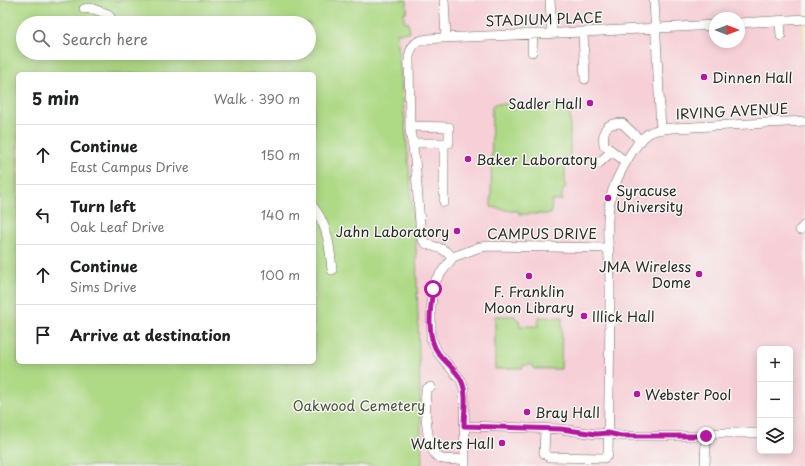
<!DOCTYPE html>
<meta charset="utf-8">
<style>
:root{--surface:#fff;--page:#f2f2f2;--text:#202124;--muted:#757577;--line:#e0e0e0}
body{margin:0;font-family:"Playpen Sans",sans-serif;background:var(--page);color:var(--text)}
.controls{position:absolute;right:12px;bottom:12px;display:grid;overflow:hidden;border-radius:6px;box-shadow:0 2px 10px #0003}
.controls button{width:36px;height:36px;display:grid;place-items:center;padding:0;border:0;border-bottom:1px solid var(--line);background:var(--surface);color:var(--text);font:20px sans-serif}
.compass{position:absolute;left:709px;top:12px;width:36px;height:36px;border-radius:50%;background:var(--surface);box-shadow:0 2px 10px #0003;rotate:90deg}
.stop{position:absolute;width:12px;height:12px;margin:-9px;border:3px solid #b5179e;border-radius:50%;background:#fff}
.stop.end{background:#b5179e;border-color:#fff;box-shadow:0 1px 4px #0008}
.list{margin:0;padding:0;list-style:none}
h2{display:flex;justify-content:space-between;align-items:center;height:52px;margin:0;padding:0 16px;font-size:17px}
h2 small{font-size:13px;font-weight:400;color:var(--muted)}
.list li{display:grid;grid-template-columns:26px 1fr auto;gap:12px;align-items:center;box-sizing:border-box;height:60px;padding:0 16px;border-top:1px solid var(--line)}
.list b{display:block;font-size:15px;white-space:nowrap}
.list p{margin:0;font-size:13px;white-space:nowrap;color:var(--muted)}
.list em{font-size:13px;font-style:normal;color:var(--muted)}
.icon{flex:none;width:22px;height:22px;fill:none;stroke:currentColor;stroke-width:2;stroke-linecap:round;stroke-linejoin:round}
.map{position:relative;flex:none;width:805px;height:466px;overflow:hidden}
.search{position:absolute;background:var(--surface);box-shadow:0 2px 10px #0003;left:16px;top:16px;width:300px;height:44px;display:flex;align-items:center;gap:10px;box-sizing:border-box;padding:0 14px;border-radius:22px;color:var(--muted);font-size:15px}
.panel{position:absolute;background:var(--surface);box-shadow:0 2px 10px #0003;left:16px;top:72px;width:300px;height:292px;border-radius:6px}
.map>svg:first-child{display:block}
</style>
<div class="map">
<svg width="805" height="466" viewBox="0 0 805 466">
<rect width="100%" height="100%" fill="#f6f6f2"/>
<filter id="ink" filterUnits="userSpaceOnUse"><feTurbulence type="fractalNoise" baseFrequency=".025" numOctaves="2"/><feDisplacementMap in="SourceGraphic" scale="8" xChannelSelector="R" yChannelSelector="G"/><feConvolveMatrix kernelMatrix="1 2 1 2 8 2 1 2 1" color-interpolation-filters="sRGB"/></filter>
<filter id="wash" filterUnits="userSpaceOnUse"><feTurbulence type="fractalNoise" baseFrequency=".012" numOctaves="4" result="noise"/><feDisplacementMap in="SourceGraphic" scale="16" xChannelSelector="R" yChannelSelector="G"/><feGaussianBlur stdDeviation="0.9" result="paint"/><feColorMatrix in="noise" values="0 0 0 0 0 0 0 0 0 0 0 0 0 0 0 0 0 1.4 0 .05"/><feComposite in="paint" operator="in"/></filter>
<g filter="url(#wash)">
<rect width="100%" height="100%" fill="#eeddba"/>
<path fill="#f6cfd7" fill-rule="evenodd" d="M395,0h410v13l-6,1 6,67v385h-383l-6,-218zM715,18h24v24h-24zM760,349h30v102h-30z"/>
<path fill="#aed985" stroke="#6c8258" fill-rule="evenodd" d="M0,0h407v12h-3v10h4l2,10 -13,1 19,215 6,218h-422zM23,23h286v30h-286zM18,74h296v288h-296z
M494,104h33l1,4h7l1,-3 28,-1 6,4v53h-5v28l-3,2v9h-10l-1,14h-32v-3h-8l-20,-4 1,-101z
M495,316h20l1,3 3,1 1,6h18l1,-9h23l-1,52h-27l-1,-4h-10v3l-28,1z"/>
</g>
<g filter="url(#ink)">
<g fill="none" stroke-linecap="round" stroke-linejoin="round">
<defs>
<path id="minor" d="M444,0l2,37
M550,0l2,34
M654,0l7,130
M84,9l6,-1 18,6 6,9
M780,21l1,15
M739,23l66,-4
M583,32l2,47
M532,52l1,-18
M410,126l39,1v16h-37
M444,143v59
M626,162l-22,-17c-2,-16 2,-22 18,-22l19,18
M599,163l13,-12
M314,208c14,18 16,40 18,62
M800,230l5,-5
M453,257c-4,-2 -7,-6 -11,-8 -9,-4 -17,-2 -21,-13l-6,-76 -5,-30 -1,-73c3,-19 16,-18 32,-19l142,-6 132,-7
M453,257l-18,24 -2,8 -2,16v33l7,15 23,27 3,9 1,77
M453,257l27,-10 9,-1 120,2
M431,387l-3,1 -2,2c-1,15 -1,62 14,68 6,3 18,1 25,1
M464,426l97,3 35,5 12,-1 13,3h85l-1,30
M545,429l-1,24 5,4 55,1 4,-3c1,-57 2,-113 2,-170 0,-27 -5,-57 0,-84 3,-18 24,-60 41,-69 12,-5 29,-4 42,-5 37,-2 75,-4 112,-6
M706,436l11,-3h43"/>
</defs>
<use href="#minor" stroke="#6f695d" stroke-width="10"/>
<use href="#minor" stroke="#fff" stroke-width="9"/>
</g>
</g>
<g fill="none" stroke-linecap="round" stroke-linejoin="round" filter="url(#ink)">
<path stroke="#b5179e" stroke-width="5" d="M433,289c-3,20 -7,49 6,65 7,9 18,17 22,26 7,13 3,32 3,46l97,3 35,5 12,-1 13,3h85"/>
</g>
<g fill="#b5179e" stroke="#f6f6f2" stroke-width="1.5">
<circle cx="704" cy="77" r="4"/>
<circle cx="590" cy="103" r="4"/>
<circle cx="468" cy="159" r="4"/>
<circle cx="608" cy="198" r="4"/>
<circle cx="457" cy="231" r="4"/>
<circle cx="699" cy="274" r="4"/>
<circle cx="529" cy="276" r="4"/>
<circle cx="584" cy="316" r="4"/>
<circle cx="637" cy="394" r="4"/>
<circle cx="527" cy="412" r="4"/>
<circle cx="502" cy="443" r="4"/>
</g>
<g text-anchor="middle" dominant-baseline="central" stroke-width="3" stroke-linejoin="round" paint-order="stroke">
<g font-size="14" fill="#2b2b2b" stroke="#f6f6f2">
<text transform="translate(544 19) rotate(-2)">STADIUM PLACE</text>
<text transform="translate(732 111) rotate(-3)">IRVING AVENUE</text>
<text x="542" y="233">CAMPUS DRIVE</text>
</g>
<g font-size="14" fill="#2b2b2b" stroke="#f6f6f2" text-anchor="start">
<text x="712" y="77">Dinnen Hall</text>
<text x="582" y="103" text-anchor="end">Sadler Hall</text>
<text x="476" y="159">Baker Laboratory</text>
<text x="616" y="190">Syracuse<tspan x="616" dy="16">University</tspan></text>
<text x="449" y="231" text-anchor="end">Jahn Laboratory</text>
<text x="691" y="266" text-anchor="end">JMA Wireless<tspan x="691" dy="16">Dome</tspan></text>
<text x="529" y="291" text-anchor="middle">F. Franklin<tspan x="529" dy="16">Moon Library</tspan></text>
<text x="592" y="316">Illick Hall</text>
<text x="645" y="394">Webster Pool</text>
<text x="535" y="412">Bray Hall</text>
<text x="494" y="443" text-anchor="end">Walters Hall</text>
</g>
<g font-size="14" fill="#4c5642" stroke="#f6f6f2">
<text x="359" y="405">Oakwood Cemetery</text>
</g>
</g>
</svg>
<div class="controls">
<button>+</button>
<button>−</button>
<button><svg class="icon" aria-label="layers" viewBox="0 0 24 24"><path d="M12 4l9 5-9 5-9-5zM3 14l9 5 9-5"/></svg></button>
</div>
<svg class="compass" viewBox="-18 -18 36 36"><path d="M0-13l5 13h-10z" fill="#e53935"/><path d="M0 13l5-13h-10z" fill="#757577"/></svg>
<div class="stop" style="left:433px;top:289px"></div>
<div class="stop end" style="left:706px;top:436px"></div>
<div class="search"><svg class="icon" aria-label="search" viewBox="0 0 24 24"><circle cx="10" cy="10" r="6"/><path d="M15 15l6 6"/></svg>Search here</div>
<section class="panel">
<h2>5 min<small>Walk · 390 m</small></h2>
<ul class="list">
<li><svg class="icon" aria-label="ahead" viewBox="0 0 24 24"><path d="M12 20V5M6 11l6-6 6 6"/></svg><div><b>Continue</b><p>East Campus Drive</p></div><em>150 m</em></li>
<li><svg class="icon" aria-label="left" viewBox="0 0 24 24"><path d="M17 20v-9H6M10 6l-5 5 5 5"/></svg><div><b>Turn left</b><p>Oak Leaf Drive</p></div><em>140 m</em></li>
<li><svg class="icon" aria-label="ahead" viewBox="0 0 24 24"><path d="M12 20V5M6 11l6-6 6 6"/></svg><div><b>Continue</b><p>Sims Drive</p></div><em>100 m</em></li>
<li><svg class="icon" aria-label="arrive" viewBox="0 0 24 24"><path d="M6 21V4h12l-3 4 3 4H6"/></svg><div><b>Arrive at destination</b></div></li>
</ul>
</section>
</div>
